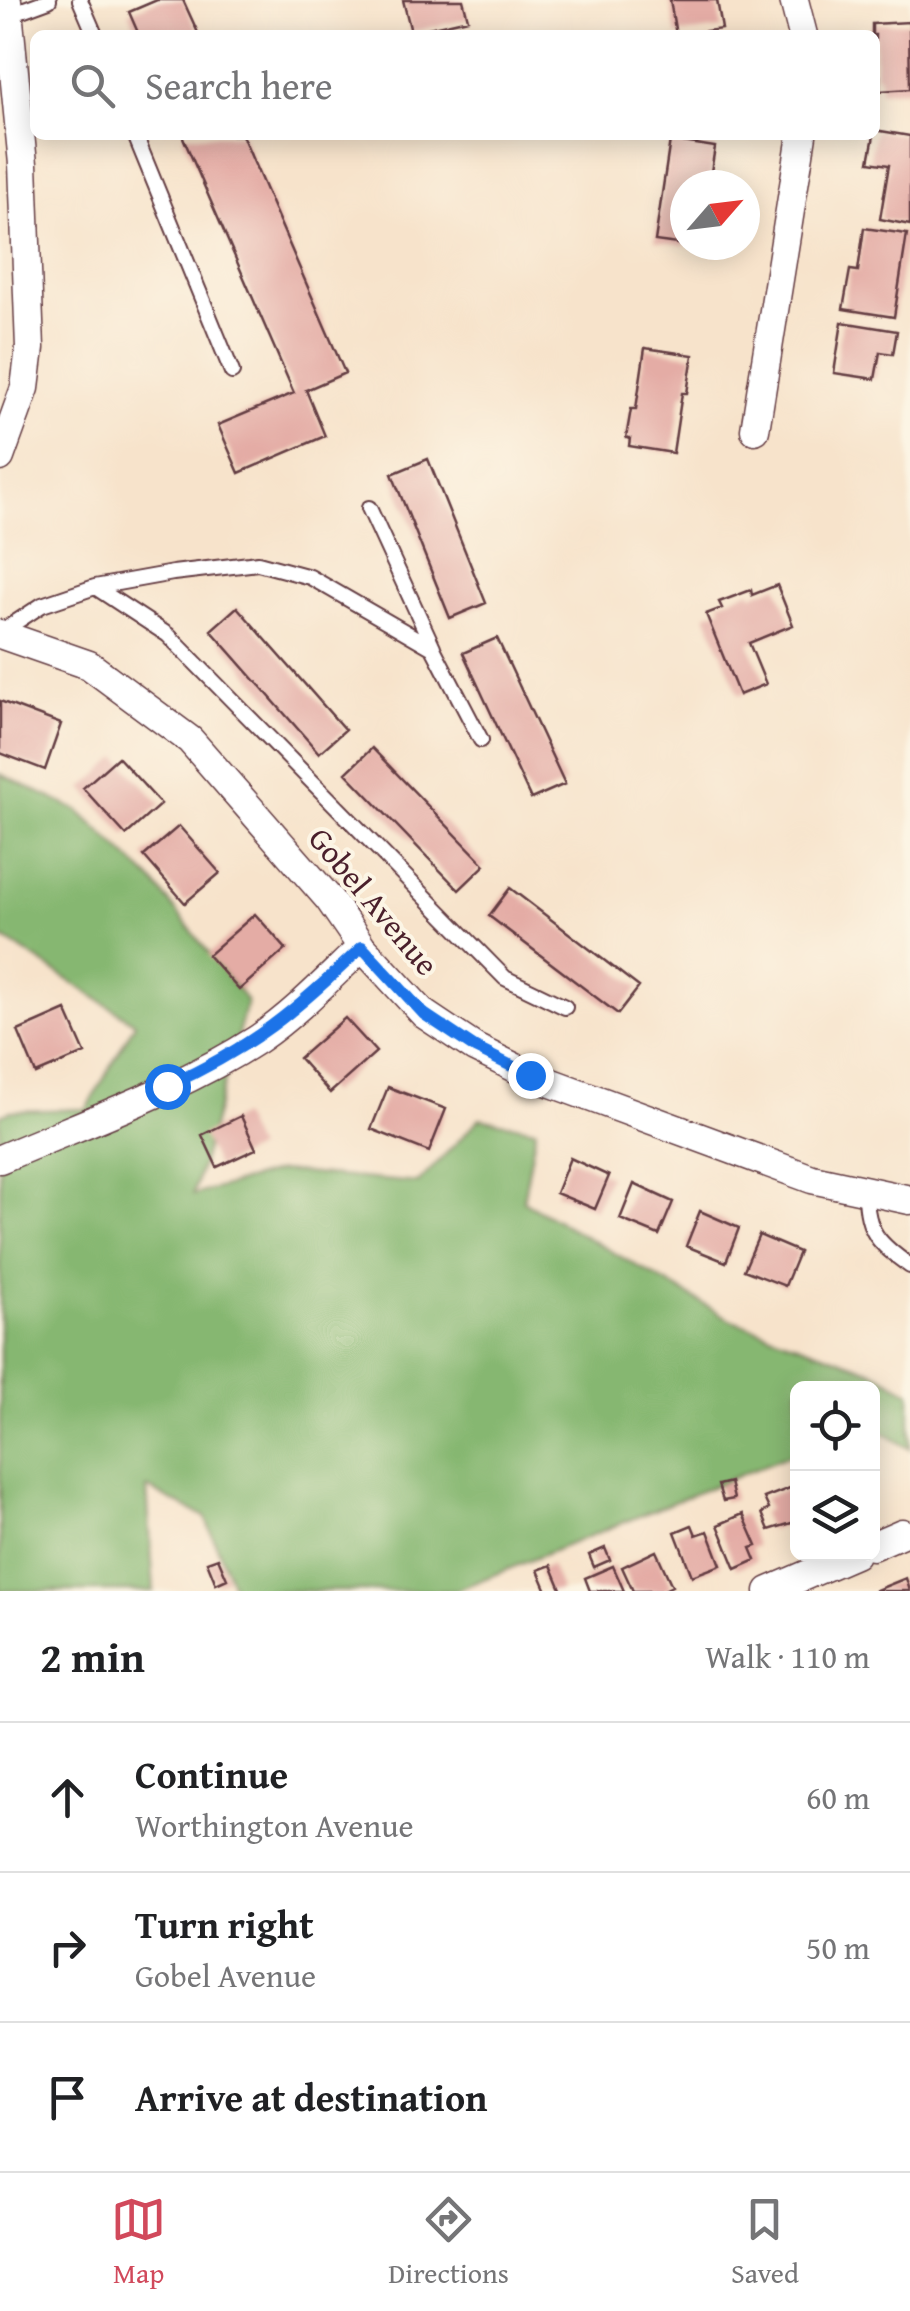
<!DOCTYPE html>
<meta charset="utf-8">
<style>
:root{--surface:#fff;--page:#f2f2f2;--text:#202124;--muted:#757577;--line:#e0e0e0;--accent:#d1495b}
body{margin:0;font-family:"Gentium Book Plus",serif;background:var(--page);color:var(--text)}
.controls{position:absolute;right:30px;bottom:30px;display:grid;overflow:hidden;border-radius:15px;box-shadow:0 5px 25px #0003}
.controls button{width:90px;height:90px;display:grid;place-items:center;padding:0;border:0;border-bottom:2px solid var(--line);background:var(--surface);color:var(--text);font:50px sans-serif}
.compass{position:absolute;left:670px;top:170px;width:90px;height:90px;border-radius:50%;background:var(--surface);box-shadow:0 5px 25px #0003;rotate:62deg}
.stop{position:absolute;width:30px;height:30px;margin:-22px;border:8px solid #1a73e8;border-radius:50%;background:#fff}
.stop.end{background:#1a73e8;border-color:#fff;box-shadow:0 2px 10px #0008}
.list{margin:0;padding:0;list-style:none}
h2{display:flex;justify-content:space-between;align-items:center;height:130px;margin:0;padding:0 40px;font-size:42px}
h2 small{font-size:32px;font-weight:400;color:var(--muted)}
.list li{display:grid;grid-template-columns:65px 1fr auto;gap:30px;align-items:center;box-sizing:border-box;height:150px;padding:0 40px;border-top:2px solid var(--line)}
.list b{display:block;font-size:38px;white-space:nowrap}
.list p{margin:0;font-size:32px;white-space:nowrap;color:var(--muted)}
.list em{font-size:32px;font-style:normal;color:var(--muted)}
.icon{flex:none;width:55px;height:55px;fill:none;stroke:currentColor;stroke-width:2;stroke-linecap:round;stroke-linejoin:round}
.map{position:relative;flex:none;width:910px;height:1591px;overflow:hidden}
.search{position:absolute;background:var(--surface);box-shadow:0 5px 25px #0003;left:30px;right:30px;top:30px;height:110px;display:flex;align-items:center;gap:25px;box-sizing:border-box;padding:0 35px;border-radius:15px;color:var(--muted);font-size:38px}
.sheet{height:580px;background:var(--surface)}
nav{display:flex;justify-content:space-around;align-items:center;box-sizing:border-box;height:140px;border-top:2px solid var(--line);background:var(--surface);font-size:28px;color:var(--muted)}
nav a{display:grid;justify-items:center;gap:5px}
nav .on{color:var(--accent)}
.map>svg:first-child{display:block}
</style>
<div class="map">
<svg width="910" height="1591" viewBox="0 0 910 1591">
<rect width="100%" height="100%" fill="#fcf5e5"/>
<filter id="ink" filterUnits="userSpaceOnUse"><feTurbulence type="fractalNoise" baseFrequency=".01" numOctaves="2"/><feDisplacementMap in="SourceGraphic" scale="20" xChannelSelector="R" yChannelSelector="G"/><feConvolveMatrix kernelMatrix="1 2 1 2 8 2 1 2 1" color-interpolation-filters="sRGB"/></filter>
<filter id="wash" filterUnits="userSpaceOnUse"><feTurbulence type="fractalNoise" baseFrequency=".0048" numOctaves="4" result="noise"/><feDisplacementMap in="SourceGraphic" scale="40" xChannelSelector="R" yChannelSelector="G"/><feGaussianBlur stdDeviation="2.25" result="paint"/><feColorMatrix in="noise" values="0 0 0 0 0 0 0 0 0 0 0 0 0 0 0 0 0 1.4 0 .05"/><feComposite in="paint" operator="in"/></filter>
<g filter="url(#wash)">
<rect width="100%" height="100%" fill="#f7e3cb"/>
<path fill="#86b771" stroke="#686b4e" stroke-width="2.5" d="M0,774l79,37 73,69 95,122 -54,193 86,-24 139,12 62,-65 56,11 -13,72 209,119 138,50 40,22v57l-37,-23 -1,-38h-74l-1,64 -343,139h-219l-30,-74 -58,-29 7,103h-154v-476l10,-4 77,-2 48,-86 -130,-84 -5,1z"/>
<g id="blocks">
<path fill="#e4aca5" d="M157,0h26l16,35h-60l-10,-23z
M403,0h60l5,19 -57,13z
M670,0h47l5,29 -46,6z
M909,22l1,67 -30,2v-15h-5v-41h-3v-11z
M875,130l35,6v89l-30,-6 9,-54 -20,-3z
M182,135h60l103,238 -39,17 19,46 -86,37 -21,-48 76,-32z
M670,140l45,7 -5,31h-4l-1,7h-20v60l-30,-4z
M864,228l43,6 -13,83 -51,-8 7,-39 8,1z
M842,322l55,9 -4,23 -13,-2 -5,27 -41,-6z
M645,348l48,7 -6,38h-5l-9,60 -44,-7 1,-8h-4l5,-29h5z
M428,459l58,144 -36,15 -58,-144z
M777,585l16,40 -44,18 17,41 -27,11 -33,-81 16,-6 -3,-6 32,-12 1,5z
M237,607l108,123 -26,23 -108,-123z
M497,638l68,146 -34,15 -68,-146z
M0,701l61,23 -16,46 -45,-17z
M372,748l113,117 -26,25 -113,-117z
M118,757l43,47 -35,31 -43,-47z
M179,826l41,47 -35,30 -41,-47z
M510,888l129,99 -21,27 -129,-98z
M255,914l31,35 -47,41 -31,-35z
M66,1010l19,43 -49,21 -18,-43z
M345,1018l31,34 -46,41 -31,-35z
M388,1087l58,22 -17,43 -58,-23z
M241,1116l15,33 -39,18 -15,-32z
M570,1158l39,18 -14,33 -39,-16z
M634,1184l39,18 -14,33 -39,-16z
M700,1211l39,17 -13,34 -40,-16z
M759,1235l40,17 -14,34 -41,-16z
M730,1482l4,17 -11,2 -5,-16z
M795,1486l3,35 -29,9 -7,-17 7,-4 -5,-11z
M743,1514l14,32 -6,2 5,12 -20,9 -18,-44z
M692,1525l4,10 12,-4 13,34 -29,11 -17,-44z
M605,1548l5,12 -16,7 -5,-12z
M656,1551l16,35 -10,5h-29l-11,-24z
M218,1558l9,21 -11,5 -9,-22z
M551,1565l10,24 -4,2h-10l-9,-21z
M613,1566l11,25h-34l-5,-13z
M906,1578l4,13h-36z"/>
</g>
</g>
<g filter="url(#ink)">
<use href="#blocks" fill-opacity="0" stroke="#643c43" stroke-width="2.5"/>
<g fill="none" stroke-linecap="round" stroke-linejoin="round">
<defs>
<path id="service" d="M80,0l15,35
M8,15l41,-15
M135,135l97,237
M369,508l64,139
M95,587l73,48 337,343 60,29
M1,632l41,-27 53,-18 78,-14 85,-10 52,14 123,71 48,92
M866,1193c0,39 13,51 44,73"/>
<path id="minor" d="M794,0l9,35
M755,430l47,-295
M0,457l25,-69 5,-40 -7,-184 -16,-164
M0,634l89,31 101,75 139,159 33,48 62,67 51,34 55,27 282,104 98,21
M0,1159c86,-37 179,-69 258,-120 38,-26 70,-60 104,-92
M872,1546l30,-13
M769,1591l86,-37"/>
</defs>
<use href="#service" stroke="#643c43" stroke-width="18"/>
<use href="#minor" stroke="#643c43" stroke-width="31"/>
<use href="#service" stroke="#fff" stroke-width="14"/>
<use href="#minor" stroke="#fff" stroke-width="28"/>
</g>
</g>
<g fill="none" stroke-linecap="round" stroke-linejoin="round" filter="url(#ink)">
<path stroke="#1a73e8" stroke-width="12" d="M167,1086c84,-38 129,-75 195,-139l62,67 51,34 55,27"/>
</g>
<g text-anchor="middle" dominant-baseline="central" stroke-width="8" stroke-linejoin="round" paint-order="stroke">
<g font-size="32" fill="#4a1f2b" stroke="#fcf5e5">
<text transform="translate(374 901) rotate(50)">Gobel Avenue</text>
</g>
</g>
</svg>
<div class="controls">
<button><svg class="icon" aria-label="locate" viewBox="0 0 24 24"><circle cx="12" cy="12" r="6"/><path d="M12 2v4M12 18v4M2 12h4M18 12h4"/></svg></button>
<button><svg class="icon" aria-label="layers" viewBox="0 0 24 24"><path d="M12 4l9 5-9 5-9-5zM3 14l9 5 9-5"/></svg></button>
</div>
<svg class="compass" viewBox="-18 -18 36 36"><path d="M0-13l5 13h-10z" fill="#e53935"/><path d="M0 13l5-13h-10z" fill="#757577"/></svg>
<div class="stop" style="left:167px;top:1086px"></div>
<div class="stop end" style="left:530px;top:1075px"></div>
<div class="search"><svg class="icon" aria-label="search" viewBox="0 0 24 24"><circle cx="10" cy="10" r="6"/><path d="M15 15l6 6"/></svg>Search here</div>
</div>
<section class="sheet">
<h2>2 min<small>Walk · 110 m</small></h2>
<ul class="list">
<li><svg class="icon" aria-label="ahead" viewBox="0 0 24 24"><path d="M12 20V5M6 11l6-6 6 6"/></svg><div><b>Continue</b><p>Worthington Avenue</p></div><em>60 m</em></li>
<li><svg class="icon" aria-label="right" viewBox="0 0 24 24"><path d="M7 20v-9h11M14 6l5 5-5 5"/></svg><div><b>Turn right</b><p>Gobel Avenue</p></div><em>50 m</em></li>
<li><svg class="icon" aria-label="arrive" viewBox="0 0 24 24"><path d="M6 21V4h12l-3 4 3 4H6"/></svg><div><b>Arrive at destination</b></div></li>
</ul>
</section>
<nav>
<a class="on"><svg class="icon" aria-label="map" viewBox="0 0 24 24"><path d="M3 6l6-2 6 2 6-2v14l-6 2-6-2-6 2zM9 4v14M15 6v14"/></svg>Map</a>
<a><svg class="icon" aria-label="directions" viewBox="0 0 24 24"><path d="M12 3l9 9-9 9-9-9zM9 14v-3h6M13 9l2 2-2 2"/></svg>Directions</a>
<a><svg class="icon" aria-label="saved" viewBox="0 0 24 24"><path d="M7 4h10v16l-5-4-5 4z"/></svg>Saved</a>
</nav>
